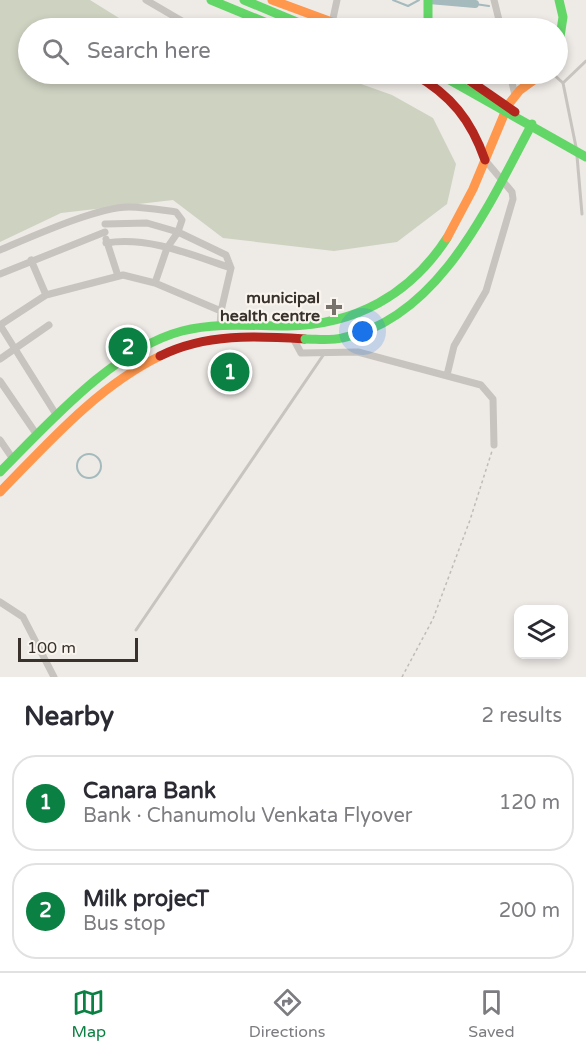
<!DOCTYPE html>
<meta charset="utf-8">
<style>
:root{--surface:#fff;--page:#f2f2f3;--text:#2b2b33;--muted:#7c7c81;--line:#e1e1e2;--accent:#0b8043}
body{margin:0;font-family:"Varela Round",sans-serif;background:var(--page);color:var(--text)}
.controls{position:absolute;right:18px;bottom:18px;display:grid;overflow:hidden;border-radius:12px;box-shadow:0 3px 9px #0003}
.controls button{width:54px;height:54px;display:grid;place-items:center;padding:0;border:0;border-bottom:2px solid var(--line);background:var(--surface);color:var(--text);font:30px sans-serif}
.scale{position:absolute;left:18px;bottom:15px;width:120px;box-sizing:border-box;padding-left:6px;border:3px solid #38312c;border-top:0;font-size:16px;line-height:21px;white-space:nowrap;color:#38312c;-webkit-text-stroke:4px #f9f5ee;paint-order:stroke}
.you{position:absolute;left:363px;top:332px;width:21px;height:21px;margin:-15px;border:4px solid #fff;border-radius:50%;background:#1a73e8;box-shadow:0 0 0 9px #1a73e833}
.badge{display:grid;place-items:center;width:39px;height:39px;border-radius:50%;background:var(--accent);color:#fff;font-size:20px;font-weight:700}
.pin{position:absolute;translate:-50% -50%;border:3px solid #fff;box-shadow:0 2px 6px #0006}
.list{margin:0;padding:0;list-style:none}
h2{display:flex;justify-content:space-between;align-items:center;height:78px;margin:0;padding:0 24px;font-size:26px}
h2 small{font-size:20px;font-weight:400;color:var(--muted)}
.list li{display:grid;grid-template-columns:39px 1fr auto;gap:18px;align-items:center;box-sizing:border-box;height:96px;margin:0 12px 12px;padding:0 12px;border:2px solid var(--line);border-radius:24px}
.list b{display:block;font-size:22px;white-space:nowrap}
.list p{margin:0;font-size:20px;white-space:nowrap;color:var(--muted)}
.list em{font-size:20px;font-style:normal;color:var(--muted)}
.icon{flex:none;width:33px;height:33px;fill:none;stroke:currentColor;stroke-width:2;stroke-linecap:round;stroke-linejoin:round}
.map{position:relative;flex:none;width:586px;height:677px;overflow:hidden}
.search{position:absolute;background:var(--surface);box-shadow:0 3px 9px #0003;left:18px;right:18px;top:18px;height:66px;display:flex;align-items:center;gap:15px;box-sizing:border-box;padding:0 21px;border-radius:33px;color:var(--muted);font-size:22px}
.sheet{height:294px;background:var(--surface)}
nav{display:flex;justify-content:space-around;align-items:center;box-sizing:border-box;height:84px;border-top:2px solid var(--line);background:var(--surface);font-size:16px;color:var(--muted)}
nav a{display:grid;justify-items:center;gap:3px}
nav .on{color:var(--accent)}
.map>svg:first-child{display:block}
</style>
<div class="map">
<svg width="586" height="677" viewBox="0 0 586 677">
<rect width="100%" height="100%" fill="#eeeae6"/>
<path fill="#ced2c1" d="M0,0h90l45,28h-107v46h305l59,21 41,23 23,46 -9,40 -50,38 -63,9 -111,-13 -50,-38 -112,13 -61,29z"/>
<g fill="none" stroke-linecap="round" stroke-linejoin="round">
<path stroke="#a4babd" stroke-width="2" d="M393,0l15,6 11,-6
M475,4l14,2
M77 466a12 12 0 1 1 24 0a12 12 0 1 1-24 0Z"/>
<path stroke="#a4babd" stroke-width="8" d="M429,0l46,4"/>
<path stroke="#c0bbb6" stroke-width="1.5" stroke-dasharray="3 3" stroke-linecap="butt" d="M402,677l31,-58 37,-99 22,-69"/>
<path stroke="#c7c3be" stroke-width="3" d="M553,74l10,9 13,64
M563,83l23,-22
M577,156l5,58
M136,630l188,-276"/>
<path stroke="#c7c3be" stroke-width="7" d="M146,0l48,28
M494,0l7,28
M332,23l5,-23
M510,74l5,21
M105,224l42,-1 31,9 48,23 5,13 -10,43
M106,239l12,37
M106,243c42,-7 86,12 125,25
M0,250c31,-13 97,-43 129,-43 16,0 32,3 47,5l6,8 -4,12 -11,16 -12,35
M31,260l15,35
M0,274l105,-42
M0,325l46,-30 77,-20 32,8 66,28 -1,15
M0,325l57,91
M293,338l8,15 57,-1 123,33 12,14 1,46
M0,359l49,-34
M447,375l7,-29 32,-55 27,-92 -1,-7 -27,-32
M0,381l37,54
M0,440l13,19
M0,602l23,15 31,60"/>
<path stroke="#63d668" stroke-width="9" d="M211,0l68,28
M244,0l67,28
M428,0v28
M558,50l5,-33 -4,-17
M0,472c49,-49 114,-123 182,-141 35,-9 70,-5 105,-5 68,-1 123,-31 160,-88"/>
<path stroke="#ff974d" stroke-width="9" d="M272,0l76,28
M447,238l26,-49 35,-84 12,-15 22,-16
M0,492c49,-50 97,-105 160,-136"/>
<path stroke="#b3261e" stroke-width="9" d="M414,74c37,21 57,46 71,86
M160,356c46,-23 96,-20 145,-17"/>
<path stroke="#63d668" stroke-width="9" d="M439,74l147,83
M305,339c12,0 25,2 37,-1 98,-19 148,-136 190,-214"/>
<path stroke="#b3261e" stroke-width="9" d="M460,74l55,38"/>
</g>
<path fill="#78726d" stroke="#f9f5ee" stroke-width="2" d="M331 298h6v6h6v6h-6v6h-6v-6h-6v-6h6z"/>
<g text-anchor="middle" dominant-baseline="central" stroke-width="4.5" stroke-linejoin="round" paint-order="stroke">
<g font-size="16" font-weight="bold" fill="#38312c" stroke="#f9f5ee" text-anchor="end">
<text x="320" y="298">municipal<tspan x="320" dy="18">health centre</tspan></text>
</g>
</g>
</svg>
<div class="controls">
<button><svg class="icon" aria-label="layers" viewBox="0 0 24 24"><path d="M12 4l9 5-9 5-9-5zM3 14l9 5 9-5"/></svg></button>
</div>
<div class="scale">100 m</div>
<div class="you"></div>
<div class="pin badge" style="left:230px;top:372px">1</div>
<div class="pin badge" style="left:128px;top:347px">2</div>
<div class="search"><svg class="icon" aria-label="search" viewBox="0 0 24 24"><circle cx="10" cy="10" r="6"/><path d="M15 15l6 6"/></svg>Search here</div>
</div>
<section class="sheet">
<h2>Nearby<small>2 results</small></h2>
<ul class="list">
<li><span class="badge">1</span><div><b>Canara Bank</b><p>Bank · Chanumolu Venkata Flyover</p></div><em>120 m</em></li>
<li><span class="badge">2</span><div><b>Milk projecT</b><p>Bus stop</p></div><em>200 m</em></li>
</ul>
</section>
<nav>
<a class="on"><svg class="icon" aria-label="map" viewBox="0 0 24 24"><path d="M3 6l6-2 6 2 6-2v14l-6 2-6-2-6 2zM9 4v14M15 6v14"/></svg>Map</a>
<a><svg class="icon" aria-label="directions" viewBox="0 0 24 24"><path d="M12 3l9 9-9 9-9-9zM9 14v-3h6M13 9l2 2-2 2"/></svg>Directions</a>
<a><svg class="icon" aria-label="saved" viewBox="0 0 24 24"><path d="M7 4h10v16l-5-4-5 4z"/></svg>Saved</a>
</nav>
